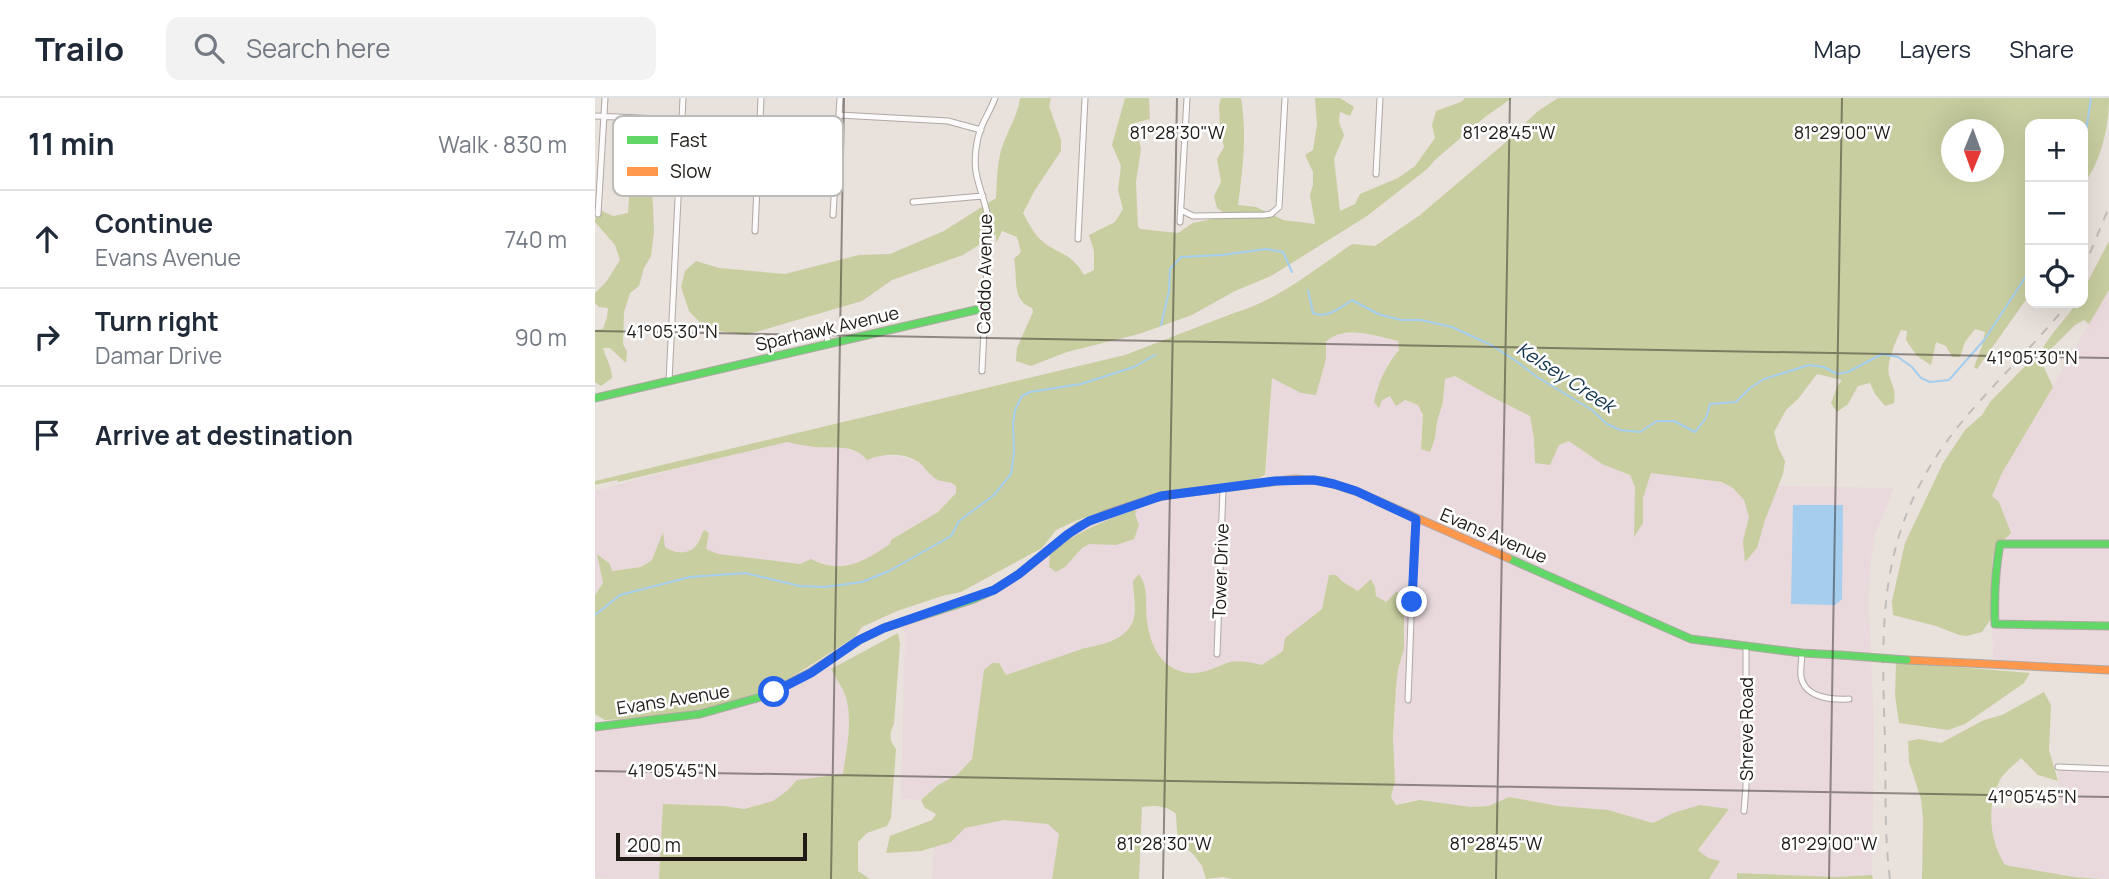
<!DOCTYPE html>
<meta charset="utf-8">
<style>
:root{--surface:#fff;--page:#f2f2f3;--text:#1f2937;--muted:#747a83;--line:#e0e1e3}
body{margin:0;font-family:Manrope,sans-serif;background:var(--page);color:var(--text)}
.controls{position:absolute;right:21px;top:21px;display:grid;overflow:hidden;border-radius:14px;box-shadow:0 7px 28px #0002}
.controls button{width:63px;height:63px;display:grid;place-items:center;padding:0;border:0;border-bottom:2px solid var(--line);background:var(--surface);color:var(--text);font:35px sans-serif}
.compass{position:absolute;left:1346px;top:21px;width:63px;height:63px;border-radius:50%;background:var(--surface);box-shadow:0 7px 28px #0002;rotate:181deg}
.scale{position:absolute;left:21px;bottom:18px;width:191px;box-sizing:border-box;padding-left:7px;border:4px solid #201b17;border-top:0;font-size:19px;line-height:24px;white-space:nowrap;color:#201b17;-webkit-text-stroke:5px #fff;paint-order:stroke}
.stop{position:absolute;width:21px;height:21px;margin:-16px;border:5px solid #2563eb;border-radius:50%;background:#fff}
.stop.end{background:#2563eb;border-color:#fff;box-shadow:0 2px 7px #0008}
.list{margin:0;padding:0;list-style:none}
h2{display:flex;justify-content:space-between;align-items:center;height:91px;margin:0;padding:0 28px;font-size:30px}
h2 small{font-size:23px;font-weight:400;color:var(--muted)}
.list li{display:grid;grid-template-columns:46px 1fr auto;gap:21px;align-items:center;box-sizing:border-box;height:98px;padding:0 28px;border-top:2px solid var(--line)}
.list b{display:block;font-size:26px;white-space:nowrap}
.list p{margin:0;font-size:23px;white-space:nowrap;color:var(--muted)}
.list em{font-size:23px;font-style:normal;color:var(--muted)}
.icon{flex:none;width:38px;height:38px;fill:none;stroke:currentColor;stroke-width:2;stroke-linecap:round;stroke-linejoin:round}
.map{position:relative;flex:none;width:1514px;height:781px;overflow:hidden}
header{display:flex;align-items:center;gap:42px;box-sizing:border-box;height:98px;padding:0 35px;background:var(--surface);border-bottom:2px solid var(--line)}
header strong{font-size:33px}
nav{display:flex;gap:38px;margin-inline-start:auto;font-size:24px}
.search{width:490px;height:63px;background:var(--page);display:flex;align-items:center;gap:18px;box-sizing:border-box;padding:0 24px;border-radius:14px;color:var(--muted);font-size:26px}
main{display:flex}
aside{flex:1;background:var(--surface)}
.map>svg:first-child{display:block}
</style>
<header>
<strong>Trailo</strong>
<div class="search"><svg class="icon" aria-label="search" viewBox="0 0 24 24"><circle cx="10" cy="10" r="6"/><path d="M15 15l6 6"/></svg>Search here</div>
<nav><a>Map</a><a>Layers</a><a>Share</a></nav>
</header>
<main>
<aside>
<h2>11 min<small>Walk · 830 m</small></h2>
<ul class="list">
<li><svg class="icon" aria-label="ahead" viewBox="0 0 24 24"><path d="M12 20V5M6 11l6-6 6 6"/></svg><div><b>Continue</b><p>Evans Avenue</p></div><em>740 m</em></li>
<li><svg class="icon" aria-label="right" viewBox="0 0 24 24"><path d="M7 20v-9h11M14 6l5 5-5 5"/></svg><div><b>Turn right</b><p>Damar Drive</p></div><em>90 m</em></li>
<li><svg class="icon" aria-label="arrive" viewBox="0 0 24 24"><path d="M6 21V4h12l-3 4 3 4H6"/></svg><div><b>Arrive at destination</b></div></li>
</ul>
</aside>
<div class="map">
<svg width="1514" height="781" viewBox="0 0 1514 781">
<rect width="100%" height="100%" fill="#e9e1dc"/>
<path fill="#e9d9dd" d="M1514,192v376l-116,-7 -2,-76 2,-28 5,-8h11l-3,-9 5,-5 -19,-36 10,-24z
M762,234l41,9 1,9 -12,14 -4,13 -6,12 5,11 8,-4 28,9 5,10 -2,27 14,-4 2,-16 6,-20 2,-23 10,-3 35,20 40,20 4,23 1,24 24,-18 10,-4 33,23 28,11 5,12 -1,48 9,-14v-23l8,-25 71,9 11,6 11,12 5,17 -6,24 2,20 20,-41 12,-34 117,2 -19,47 -5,31 -1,40 5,122 -2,147 -37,2 -97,-4 -1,6h-28l-1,-21 -10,-7 31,-42 -29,-4 -27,8 -19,10 -46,-13 -50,-4 -49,-9 -20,9 -18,1 -51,-7 -15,1 -8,4 -6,-8 4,-16 -2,-45 5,-67 6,-20 -12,-52 -6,5 -10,-6 -1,-9 -10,-1 -7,5 -15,-9 -16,2 -5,25 -36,29 -3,13 -21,14 -21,-4 -15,2 -24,10h-15l-13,-4 -11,-8 -9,-11 -7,-26 -2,-42 -12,-1 1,39 -9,14 -27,12 -13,2 -79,27 -21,-5 -14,90 -13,14 -20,11 -17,15 -20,-1 4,-164 -5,-13 94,-32 85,-64 82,-30 105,-14 6,-104 29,15 15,1 10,-35 -1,-17 6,-6z
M192,344l27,4 32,2 26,10 5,-3h7l13,1 21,6 19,17 14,3 5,4v7l-18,19 -47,28 -1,4 -25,17 -14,4 -19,2 -21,-8 -11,5 -82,-10 -12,-5 3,-15 -8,1 -7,14 -7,3h-16l-6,-5 -3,-12 -10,25 -11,7 -29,4 -14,-17 5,29 -8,12v-104l125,-34z
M233,563l18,37 4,22 -7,55 -46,5 -9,10 -15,11 -29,8 -20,-3 -60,-2 -5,75h-48l-16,-2v-150l99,-13 70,-18z
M1463,669l51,2v110l-35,-2 -70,-12 -8,-14 -5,-23v-20h69z
M409,722l44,4 11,9 -7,46h-120l2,-32 17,-5 14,-14z"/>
<path fill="#c8cea0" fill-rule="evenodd" d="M425,0h31l-2,8 12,34v11l-26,39 -12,23c5,9 11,21 19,28 17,14 30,12 42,34l10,-5v-19l-5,-16 26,-13 8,-13 -5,-19 3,-24 -9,-21 13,-47h24l1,21 -15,4 6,26 -5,33 2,45 2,2 38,4 15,-10 19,-4 12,-6 -7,-5 -3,-12 7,-14 -4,-23 7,-12 -4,-19 -1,-23 2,-7h20c6,38 2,69 -3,107l18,2 27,13 32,4 -5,-29 3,-10v-13l-8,-17 8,-5 4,-26 -2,-26h25l14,9 -4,9 -10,-4 -1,10 5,13 -10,24 6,52 15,-7 5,-10 38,-16 17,-12 20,-28 -3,-13 4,-14 25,-9 4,-4h47l-27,19 -49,42 -9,10 -60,47 -96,60 -36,15 -43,24 -53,19 -72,18 -36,14 -15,-5 1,-13 16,-36 -1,-4c-21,-8 -14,-29 -18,-49l7,-7 -4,-15 -15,-6 -6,12v-9l-33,21 -71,25 -30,21 -116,34 -40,-6 -17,-18 -8,-24 4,-16 11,-10 23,7 66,6 74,-19 31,-1 54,-23 52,-33c1,-17 1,-35 6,-51 6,-17 16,-32 18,-49z
M963,0h551c0,29 -8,64 -26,87v-61h-53v170l-53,75 -3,-2 8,-21 3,-14 -10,-3 -10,13 -5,15h-8l-6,-11 -10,-4 -5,23 -14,-9 -11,-16 1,-9 -6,-1c-5,10 -15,34 -12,45 4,13 7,14 5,28l-9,3 -10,-12 -5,-11 -12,3 -10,18 -11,8 -6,-9 6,-16 5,-7 -25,-6 -19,25 -12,11 -12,22 4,15 7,14 -2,13 -18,46 -8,28 -12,14 -2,-21 6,-24 -5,-17 -11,-12 -11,-6 -71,-9 -8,25v25l-9,14 1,-50 -5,-12 -28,-11 -33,-23 -10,4 -9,20 -15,-2 -1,-24 -4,-23 -40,-20 -35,-20 -10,3 -2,23 -6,20 -2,16 -5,14 -9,-3 2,-34 -5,-10 -13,-5 -9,6 -6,-10 -8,4 -3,8 -5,-6c4,-19 12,-37 25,-52l-1,-9c-21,-5 -55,-17 -72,1v17l-10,36 -15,-2 -29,-15 -7,97 -11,5 -46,5 -70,15 -63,21 -19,9 -14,18 -81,44 -19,4 -45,15 -35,16 -7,10 -57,36 -42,23 -23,7 -75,14 -53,3 -10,-6v-119l8,-12 -6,-29 13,10 2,7 29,-4 11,-7 11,-28 2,15c7,6 23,8 30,0 4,-4 6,-12 9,-17l5,3 -3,16 12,5 82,10 11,-5c31,16 52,3 79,-15l1,-4 47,-28 18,-19v-7c-6,-6 -13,-3 -20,-7 -6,-4 -11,-11 -16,-16 -15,-11 -37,-10 -53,-3 -12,-16 -33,-12 -52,-13 -9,-1 -19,-3 -28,-5l-169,40 -1,-2 -22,5v-4l530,-126 109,-42c44,-13 80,-43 118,-69l23,2 45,-31 86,-73 32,-31zM1356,32h42v42h-42z
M47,68l8,3 3,36 1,27 -3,24 -7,12 -5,18 -9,7 -6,19 -1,32 4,8 -1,11 -16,-15h-7c3,11 9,18 9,30l-11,8 -6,-4v-52l8,-1 4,-12 1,-9 -9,-1 -4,-4v-10l11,-11 14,-22 -5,-15 -20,-23v-3l7,-8 11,5 15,-3 1,-15 -8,-13 11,-16z
M1514,143v49l-20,34 -5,-4 -9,5 -29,29 -4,-4c9,-18 24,-30 34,-47h7v-12z
M1438,260l9,5 11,24 -51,86 -10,23 7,6 12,31 -11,11 -7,11 -2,28 2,33 -11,16 -15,4 -8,-1 -23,-9 -43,-11 -1,-14 13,-58 38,-80 22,-33 17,-15 8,-13z
M538,412l4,1 -2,3 4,11 -5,14 -18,6 -27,-1 -7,4 -17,19 -9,5 -7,-5 1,-14c25,-20 53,-32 83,-43z
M544,476c10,13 6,31 8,47 3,24 14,48 41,52 14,1 24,-4 36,-9 13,-5 25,-2 38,1l21,-14 2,-13 37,-29 7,-34h7l7,7 15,9 13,-12 4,8 1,9 10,6 11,-11 7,10v48l-6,20 -2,19 -3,48 2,45 -4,16 5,8 24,-5 51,7 18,-1 20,-9 49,9 50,4 45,13 20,-10 27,-8 29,4 -31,41 10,8 12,3 -11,18h-477l-9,-2 -17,2 -4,-13 -8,-11 -15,-13 -2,-11 -1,-17c-9,-8 -21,-9 -34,-7l-3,72h-87l7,-45 -11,-10 -44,-4 -39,8 -14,14 -30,9 -35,2 4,-17 42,-16 4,-6 -11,-6 -4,-8 17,-15 20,-11 14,-15 12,-89 8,-7h7l7,12 79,-27c18,-3 41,-9 48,-27 4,-11 0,-28 0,-40z
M303,535l2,11 -6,80c-5,10 -5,16 2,25l-5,69 -4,8 -20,7 -9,9v29l12,8h-211l4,-75 61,2 20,3 29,-8 15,-11 9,-10 46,-6c3,-24 10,-51 3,-76 -3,-11 -10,-19 -15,-29z
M1301,564l134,11 -6,10 -59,41 -17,6 -49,-7 -4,-28z
M1449,594l7,13 -2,45 9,31 -20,-6 -17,-17c-6,6 -15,13 -20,20 -15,28 -12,61 4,87l69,12 27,2h-179l1,-59 -2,-21 -12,-37 -1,-21 11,-2 22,4 43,-23 18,-5z
M1142,775l98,4 37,-2 1,4h-136z"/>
<path fill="#a4cdee" d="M1198,407h50l-1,94 -7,6 -44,-1z"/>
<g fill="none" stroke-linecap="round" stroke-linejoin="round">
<path stroke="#a4cdee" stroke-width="2" d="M1488,53l8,-53
M713,192l5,23c14,6 27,-5 39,-13l26,14 23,6h20l31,7 39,18 25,16 21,16 55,33 15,14 13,6 20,2 17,-11h17l21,11 11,-14 4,-14 26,-2 14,-14 14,-9 45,-14 15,2 13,7 11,-2 34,-18 16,3 14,10 9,11 9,4 19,-2 36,-41 45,-69
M566,227l8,-34 1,-22 11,-12 41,-2 44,-6 17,3 9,20
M0,517l25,-20 70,-18 55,-4 55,13 25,1 37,-5 27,-11 62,-35 8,-15 35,-26 17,-21 3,-22 -1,-29 2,-13 7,-14 8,-4 51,-8 53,-17 21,-12"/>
<defs>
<path id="street" d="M244,17l109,6 33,9
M0,18l87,4
M781,76l4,-76
M318,104l70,-6
M586,112l12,6 72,-1 6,-1 8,-7 6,-109
M3,116l7,-116
M238,117l7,-117
M585,124l7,-124
M160,133l6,-133
M483,141l7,-141
M231,232l2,13
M387,273l7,-145c-1,-19 -10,-36 -13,-54 -2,-13 0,-31 5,-44 4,-10 10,-19 14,-30
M74,283l14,-283
M1207,555c0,7 -2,16 -1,23 3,22 31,24 48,23
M622,556l6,-165
M813,602l6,-161 2,-21
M1463,669l51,2
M1149,713l2,-24v-141"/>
<path id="fast" d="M0,300l389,-90
M1514,446h-109c-5,27 -6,53 -5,80l114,2
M913,460l183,81 111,14 38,2
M0,629l105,-13 64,-18 47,-24 48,-32 25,-12 90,-29 20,-9 25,-16 60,-48 27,-12"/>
<path id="slow" d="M511,416l48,-16 20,-4 121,-15 29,2 34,11 150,66
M1312,562l202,10"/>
</defs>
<use href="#street" stroke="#afa8a4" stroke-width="7"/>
<use href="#fast" stroke="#afa8a4" stroke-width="9"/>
<use href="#slow" stroke="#afa8a4" stroke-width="9"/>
<use href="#street" stroke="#fcfafa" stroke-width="5"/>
<use href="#fast" stroke="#63d668" stroke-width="7"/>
<use href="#slow" stroke="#ff974d" stroke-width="7"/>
<path stroke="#bfbdbc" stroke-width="2" stroke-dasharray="9 9" stroke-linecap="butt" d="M1488,172l26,-63
M1295,781c-6,-45 -4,-92 -5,-138 -3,-103 -9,-189 49,-281 37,-58 92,-103 134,-157"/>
<defs>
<path id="fast-bridge" d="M1245,557l67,5"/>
</defs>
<use href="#fast-bridge" stroke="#afa8a4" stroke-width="9" stroke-linecap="butt"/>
<use href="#fast-bridge" stroke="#63d668" stroke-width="7"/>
</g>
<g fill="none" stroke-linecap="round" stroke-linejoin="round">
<path stroke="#2563eb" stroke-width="9" d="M179,594l37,-19 48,-33 25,-12 110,-38 25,-16 49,-40 21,-13 72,-25 114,-15 39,-1 20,4 22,7 60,28 -4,83"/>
</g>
<path fill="none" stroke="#201b17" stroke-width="2" stroke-opacity="0.45" d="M0,233l1514,27M0,673l1514,26M236,781l13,-781M568,781l14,-781M901,781l14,-781M1234,781l13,-781"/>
<g text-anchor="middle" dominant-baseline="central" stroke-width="5" stroke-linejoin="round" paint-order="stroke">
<g font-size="18" fill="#201b17" stroke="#fff">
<text transform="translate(389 176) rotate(-89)">Caddo Avenue</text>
<text transform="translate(232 230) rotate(-13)">Sparhawk Avenue</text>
<text transform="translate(899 437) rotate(23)">Evans Avenue</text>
<text transform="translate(625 473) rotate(-88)">Tower Drive</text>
<text transform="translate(78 601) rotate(-9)">Evans Avenue</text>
<text transform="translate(1151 631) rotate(-90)">Shreve Road</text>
</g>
<g font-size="19" font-style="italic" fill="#12344e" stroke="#fff">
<text transform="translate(971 279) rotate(33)">Kelsey Creek</text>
</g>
</g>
<rect x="18" y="18" width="230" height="80" rx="10" fill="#fff" stroke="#bcbbb9" stroke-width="2"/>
<rect x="32" y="38" width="31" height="8" fill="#63d668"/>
<rect x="32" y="69" width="31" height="9" fill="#ff974d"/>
<g font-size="19" fill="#201b17">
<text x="75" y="49">Fast</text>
<text x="75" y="80">Slow</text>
</g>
<g font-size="18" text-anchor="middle" fill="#201b17" stroke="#fff" stroke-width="5" stroke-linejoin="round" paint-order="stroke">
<text x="582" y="41">81°28'30"W</text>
<text x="914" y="41">81°28'45"W</text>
<text x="1247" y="41">81°29'00"W</text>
<text x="77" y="240">41°05'30"N</text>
<text x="1437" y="266">41°05'30"N</text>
<text x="77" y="679">41°05'45"N</text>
<text x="1437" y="705">41°05'45"N</text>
<text x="569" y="752">81°28'30"W</text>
<text x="901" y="752">81°28'45"W</text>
<text x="1234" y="752">81°29'00"W</text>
</g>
</svg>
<div class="controls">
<button>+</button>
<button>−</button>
<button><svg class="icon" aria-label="locate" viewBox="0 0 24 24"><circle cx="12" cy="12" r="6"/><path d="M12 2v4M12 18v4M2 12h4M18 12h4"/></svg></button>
</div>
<svg class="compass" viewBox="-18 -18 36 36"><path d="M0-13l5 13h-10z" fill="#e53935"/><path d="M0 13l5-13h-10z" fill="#747a83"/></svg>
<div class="scale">200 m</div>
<div class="stop" style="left:179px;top:594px"></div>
<div class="stop end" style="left:817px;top:504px"></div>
</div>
</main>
